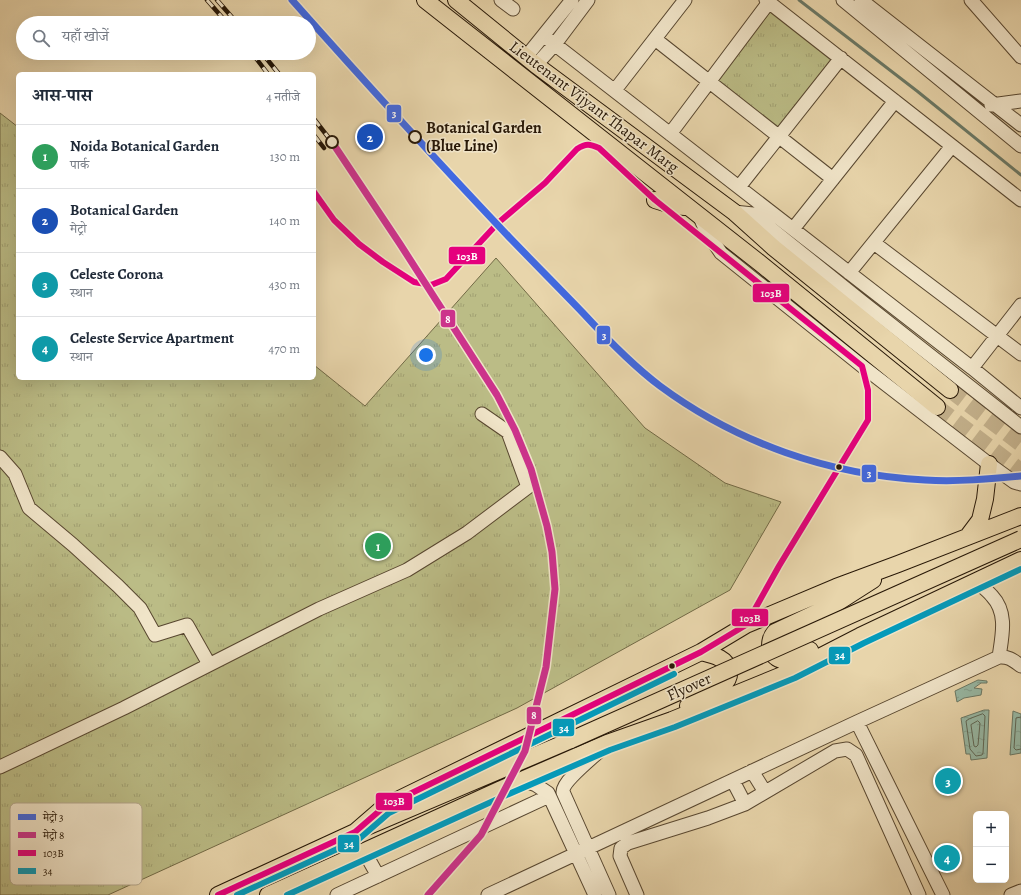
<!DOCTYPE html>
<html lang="hi">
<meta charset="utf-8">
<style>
:root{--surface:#fff;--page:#f2f2f3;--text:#1f2937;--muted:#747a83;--line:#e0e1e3;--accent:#8f2418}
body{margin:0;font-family:Alegreya,"Noto Serif Devanagari",serif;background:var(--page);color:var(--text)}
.controls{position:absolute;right:12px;bottom:12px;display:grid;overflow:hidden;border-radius:6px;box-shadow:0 4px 16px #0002}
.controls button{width:36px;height:36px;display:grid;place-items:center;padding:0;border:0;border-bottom:1px solid var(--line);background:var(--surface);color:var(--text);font:20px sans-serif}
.you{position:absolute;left:426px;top:355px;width:14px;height:14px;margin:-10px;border:3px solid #fff;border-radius:50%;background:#1a73e8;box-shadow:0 0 0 6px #1a73e833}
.badge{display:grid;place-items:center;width:26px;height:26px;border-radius:50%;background:var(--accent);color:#fff;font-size:13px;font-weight:700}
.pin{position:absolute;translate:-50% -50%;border:2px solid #fff;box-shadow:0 1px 4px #0006}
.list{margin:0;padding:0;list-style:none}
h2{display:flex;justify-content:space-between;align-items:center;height:52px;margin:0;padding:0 16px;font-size:17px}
h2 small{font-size:13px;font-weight:400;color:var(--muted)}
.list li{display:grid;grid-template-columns:26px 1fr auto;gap:12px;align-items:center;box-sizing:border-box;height:64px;padding:0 16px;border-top:1px solid var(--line)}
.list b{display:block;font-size:15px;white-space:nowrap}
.list p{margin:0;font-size:13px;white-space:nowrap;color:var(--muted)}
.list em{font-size:13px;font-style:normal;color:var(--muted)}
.icon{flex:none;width:22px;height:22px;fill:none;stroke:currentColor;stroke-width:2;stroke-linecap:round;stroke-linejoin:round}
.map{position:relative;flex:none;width:1021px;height:895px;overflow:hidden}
.search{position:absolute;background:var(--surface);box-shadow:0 4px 16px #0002;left:16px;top:16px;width:300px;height:44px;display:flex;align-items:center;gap:10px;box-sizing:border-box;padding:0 14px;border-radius:22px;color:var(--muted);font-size:15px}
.panel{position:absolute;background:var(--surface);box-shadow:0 4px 16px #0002;left:16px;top:72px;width:300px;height:308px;border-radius:6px}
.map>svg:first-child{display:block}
</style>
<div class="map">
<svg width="1021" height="895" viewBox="0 0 1021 895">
<defs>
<pattern id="park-tufts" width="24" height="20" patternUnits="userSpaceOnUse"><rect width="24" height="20" fill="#bbbc86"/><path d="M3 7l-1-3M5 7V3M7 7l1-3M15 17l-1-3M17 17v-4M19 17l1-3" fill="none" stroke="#a1a172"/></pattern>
<pattern id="water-ripples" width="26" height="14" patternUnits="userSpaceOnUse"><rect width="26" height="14" fill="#98b9a5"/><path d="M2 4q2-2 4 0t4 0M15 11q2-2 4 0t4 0" fill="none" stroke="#839e8d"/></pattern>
</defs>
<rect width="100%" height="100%" fill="#e8d5ab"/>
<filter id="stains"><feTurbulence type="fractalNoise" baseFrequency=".005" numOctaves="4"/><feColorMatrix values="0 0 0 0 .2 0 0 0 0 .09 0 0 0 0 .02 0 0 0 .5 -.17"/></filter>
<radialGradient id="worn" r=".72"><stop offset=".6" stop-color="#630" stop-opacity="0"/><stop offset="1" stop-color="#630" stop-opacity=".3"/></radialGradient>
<path fill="url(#park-tufts)" stroke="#726a46" d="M771,11l63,49 -55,69 -63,-48z
M0,113l18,14v251h296v-13l51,41 131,-148 149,170 80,55 56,19 -51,88 -213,118 -409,187h-108z"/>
<path fill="url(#water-ripples)" stroke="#6b7966" d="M978,680l9,1v2h-6l-7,5 8,1 -1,6 -17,3 -7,4 -2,-11z
M984,710h5l-2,48 -16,2 -1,-6h-4l-5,-36z
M1013,711l8,3v39l-11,2z"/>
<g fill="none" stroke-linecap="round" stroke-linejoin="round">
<path stroke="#606856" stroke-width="1" d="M983,714l2,2 -2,37 -1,2 -6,1 -6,-7 -4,-28 3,-2z
M1021,717l-5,1 -2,30 2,2 5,-1
M978,721l2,2 -2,22 -2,2 -2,-1 -3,-21z"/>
<path stroke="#6b7966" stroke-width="3" d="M799,0l118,91 104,84"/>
<path stroke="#c2af8a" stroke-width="16" stroke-dasharray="16 8" stroke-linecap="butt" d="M950,390l71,54
M937,407l84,64"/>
<defs>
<path id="minor" d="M501,0l12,9
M766,0l255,200
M843,0l178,146
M861,0l160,125
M971,0l50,57
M544,36l428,332 49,40
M655,39l178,140
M526,57l46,-57
M536,65l19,-21 33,-44
M615,90l70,-90
M991,105l30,-4
M670,134l99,-132
M739,187l102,-129
M734,212l19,2 107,86 161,127
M699,215l7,16 15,22 141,113 127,98 25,18 7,2
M793,229l102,-128
M874,243l147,111
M849,273l103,-127
M972,368l49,-63
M0,457l15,17 14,34 44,37 45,41 22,22 15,27 32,-10 22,39
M976,581c5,5 11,9 16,15 16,17 10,40 7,61
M857,722l86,173
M605,746c-9,9 -43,35 -42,46l46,103
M0,767l124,-59 195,-99 88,-39 60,-37 61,-46 -20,-55 -26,-18
M752,771l13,21
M522,780l14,5 12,8 47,102
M733,781l12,23
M364,851l14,25
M337,895l212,-99
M488,895l369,-173 142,-65c10,-1 15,4 22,9
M637,895l-17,-39 1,-8 7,-5 80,-25 37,-14 90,-53 12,-2 9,6 63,140
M1011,895l10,-4"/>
<path id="major" d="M425,0l336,264 176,143
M456,0l80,65 198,147 40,36 176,142
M655,200l19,6 11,1
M968,536l12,-16 5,-21 4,-35
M810,650c-7,3 -15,9 -23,10 -16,2 -22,-17 -12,-28l62,-29 36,-23
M688,706c12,-11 44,-16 41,-36 -3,-13 -17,-15 -28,-18
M355,832l30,-26 316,-154 45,-27 90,-38 62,-23 123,-48
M218,895l137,-63 216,-92
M268,895l231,-105 108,-47 65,-23 120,-49 68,-35 161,-76"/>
</defs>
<use href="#minor" stroke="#584730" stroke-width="15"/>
<use href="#major" stroke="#281807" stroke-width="18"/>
<use href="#minor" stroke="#f0e4c8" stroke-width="13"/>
<use href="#major" stroke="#e8d5ab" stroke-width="16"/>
<defs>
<path id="rail" d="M207,0l20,23
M217,0l20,23
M252,53l16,21
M262,53l17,21
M314,119l18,23
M314,135l10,13"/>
</defs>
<use href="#rail" stroke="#281807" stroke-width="4.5"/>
<use href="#rail" stroke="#f0e4c8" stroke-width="3" stroke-dasharray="9" stroke-linecap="butt"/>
<defs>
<path id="major-bridge" d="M571,740l450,-201"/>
</defs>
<use href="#major-bridge" stroke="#281807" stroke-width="18" stroke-linecap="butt"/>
<use href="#major-bridge" stroke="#e8d5ab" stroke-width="16"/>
<defs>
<path id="bus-1" d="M218,895l137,-63 30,-26 316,-154 45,-27 33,-59 89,-146v-30l-6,-24 -207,-166 -56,-52c-9,-4 -13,-5 -22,1l-32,34 -47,40 -52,56 -15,6 -17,-3 -31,-20 -24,-18 -25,-24 -20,-28"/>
<path id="bus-2" d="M237,895l122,-56 30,-26 285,-139
M287,895l215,-98 108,-47 65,-23 120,-49 69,-35 157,-74"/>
</defs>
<use href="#bus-1" stroke="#f0e4c8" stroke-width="9"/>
<use href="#bus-2" stroke="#f0e4c8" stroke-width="9"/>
<use href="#bus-1" stroke="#e5007d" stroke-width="6"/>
<use href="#bus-2" stroke="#049aba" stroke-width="6"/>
<defs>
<path id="metro-1" d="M292,0c71,80 144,160 217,237 25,26 50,51 74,76 24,26 49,52 77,73 77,57 169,89 265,94 32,2 64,-1 96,-4"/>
<path id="metro-2" d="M332,142l68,102 97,151 18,35 16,39 16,57 5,26 3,37 -9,78 -21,84 -44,84 -53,60"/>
</defs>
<use href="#metro-1" stroke="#f0e4c8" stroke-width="10"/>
<use href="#metro-2" stroke="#f0e4c8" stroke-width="10"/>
<use href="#metro-1" stroke="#4169e1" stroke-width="7"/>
<use href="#metro-2" stroke="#cc338b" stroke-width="7"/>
</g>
<g fill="#f0e4c8" stroke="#281807" stroke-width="2">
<circle cx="415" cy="137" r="6"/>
<circle cx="332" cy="142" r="6"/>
</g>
<g fill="#281807" stroke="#f0e4c8" stroke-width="1.5">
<circle cx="839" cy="467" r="3.5"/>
<circle cx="672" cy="666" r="3.5"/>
</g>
<g text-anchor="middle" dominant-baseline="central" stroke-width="3" stroke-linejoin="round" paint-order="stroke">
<g font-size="16" fill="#281807" stroke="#f0e4c8">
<text transform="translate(594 107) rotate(37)">Lieutenant Vijyant Thapar Marg</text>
<text transform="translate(689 687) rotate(-24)">Flyover</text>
</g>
<g font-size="16" font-weight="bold" fill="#281807" stroke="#f0e4c8" text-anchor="start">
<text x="426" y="128">Botanical Garden<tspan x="426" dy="18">(Blue Line)</tspan></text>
</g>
</g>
<rect x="10" y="803" width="132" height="82" rx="6" fill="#f0e4c8" stroke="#b4a78e" stroke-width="1"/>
<rect x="18" y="814" width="18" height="6" fill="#4169e1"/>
<rect x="18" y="832" width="18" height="6" fill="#cc338b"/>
<rect x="18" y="850" width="18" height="6" fill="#e5007d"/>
<rect x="18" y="868" width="18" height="6" fill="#049aba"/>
<g font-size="11" fill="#281807">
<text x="43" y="821">मेट्रो 3</text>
<text x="43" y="839">मेट्रो 8</text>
<text x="43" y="857">103B</text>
<text x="43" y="875">34</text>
</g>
<g stroke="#f0e4c8" stroke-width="1.5">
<rect x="386" y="104" width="16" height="19" rx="4" fill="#4169e1"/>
<rect x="448" y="246" width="38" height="19" rx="4" fill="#e5007d"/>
<rect x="752" y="283" width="38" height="20" rx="4" fill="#e5007d"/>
<rect x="440" y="309" width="16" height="19" rx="4" fill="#cc338b"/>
<rect x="596" y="325" width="15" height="20" rx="4" fill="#4169e1"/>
<rect x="861" y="464" width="16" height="19" rx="4" fill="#4169e1"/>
<rect x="731" y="608" width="38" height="19" rx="4" fill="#e5007d"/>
<rect x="828" y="646" width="23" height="19" rx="4" fill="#049aba"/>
<rect x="526" y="706" width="16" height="19" rx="4" fill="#cc338b"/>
<rect x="552" y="718" width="23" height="19" rx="4" fill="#049aba"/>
<rect x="375" y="792" width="38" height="19" rx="4" fill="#e5007d"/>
<rect x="337" y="834" width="23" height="19" rx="4" fill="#049aba"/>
</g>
<g font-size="11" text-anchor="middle" font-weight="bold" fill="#fff">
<text x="394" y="117">3</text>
<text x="467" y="260">103B</text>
<text x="771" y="297">103B</text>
<text x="448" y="323">8</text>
<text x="604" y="339">3</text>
<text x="869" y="477">3</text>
<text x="750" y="622">103B</text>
<text x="840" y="659">34</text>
<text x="534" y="719">8</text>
<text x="564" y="732">34</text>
<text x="394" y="805">103B</text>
<text x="349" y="848">34</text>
</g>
<rect width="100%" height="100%" filter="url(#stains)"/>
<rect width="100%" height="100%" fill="url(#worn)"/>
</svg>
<div class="controls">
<button>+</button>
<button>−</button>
</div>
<div class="you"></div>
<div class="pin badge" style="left:378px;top:546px;background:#2e9e5b">1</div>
<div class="pin badge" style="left:370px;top:137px;background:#1a4fb4">2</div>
<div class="pin badge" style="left:948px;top:781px;background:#0f9aa8">3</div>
<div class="pin badge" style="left:947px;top:858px;background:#0f9aa8">4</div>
<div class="search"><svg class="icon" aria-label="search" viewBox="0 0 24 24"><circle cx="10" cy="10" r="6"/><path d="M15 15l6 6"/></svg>यहाँ खोजें</div>
<section class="panel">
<h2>आस-पास<small>4 नतीजे</small></h2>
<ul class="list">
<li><span class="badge" style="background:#2e9e5b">1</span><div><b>Noida Botanical Garden</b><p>पार्क</p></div><em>130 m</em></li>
<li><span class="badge" style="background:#1a4fb4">2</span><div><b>Botanical Garden</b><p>मेट्रो</p></div><em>140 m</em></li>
<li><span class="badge" style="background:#0f9aa8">3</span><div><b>Celeste Corona</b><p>स्थान</p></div><em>430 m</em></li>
<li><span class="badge" style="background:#0f9aa8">4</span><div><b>Celeste Service Apartment</b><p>स्थान</p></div><em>470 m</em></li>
</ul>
</section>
</div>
